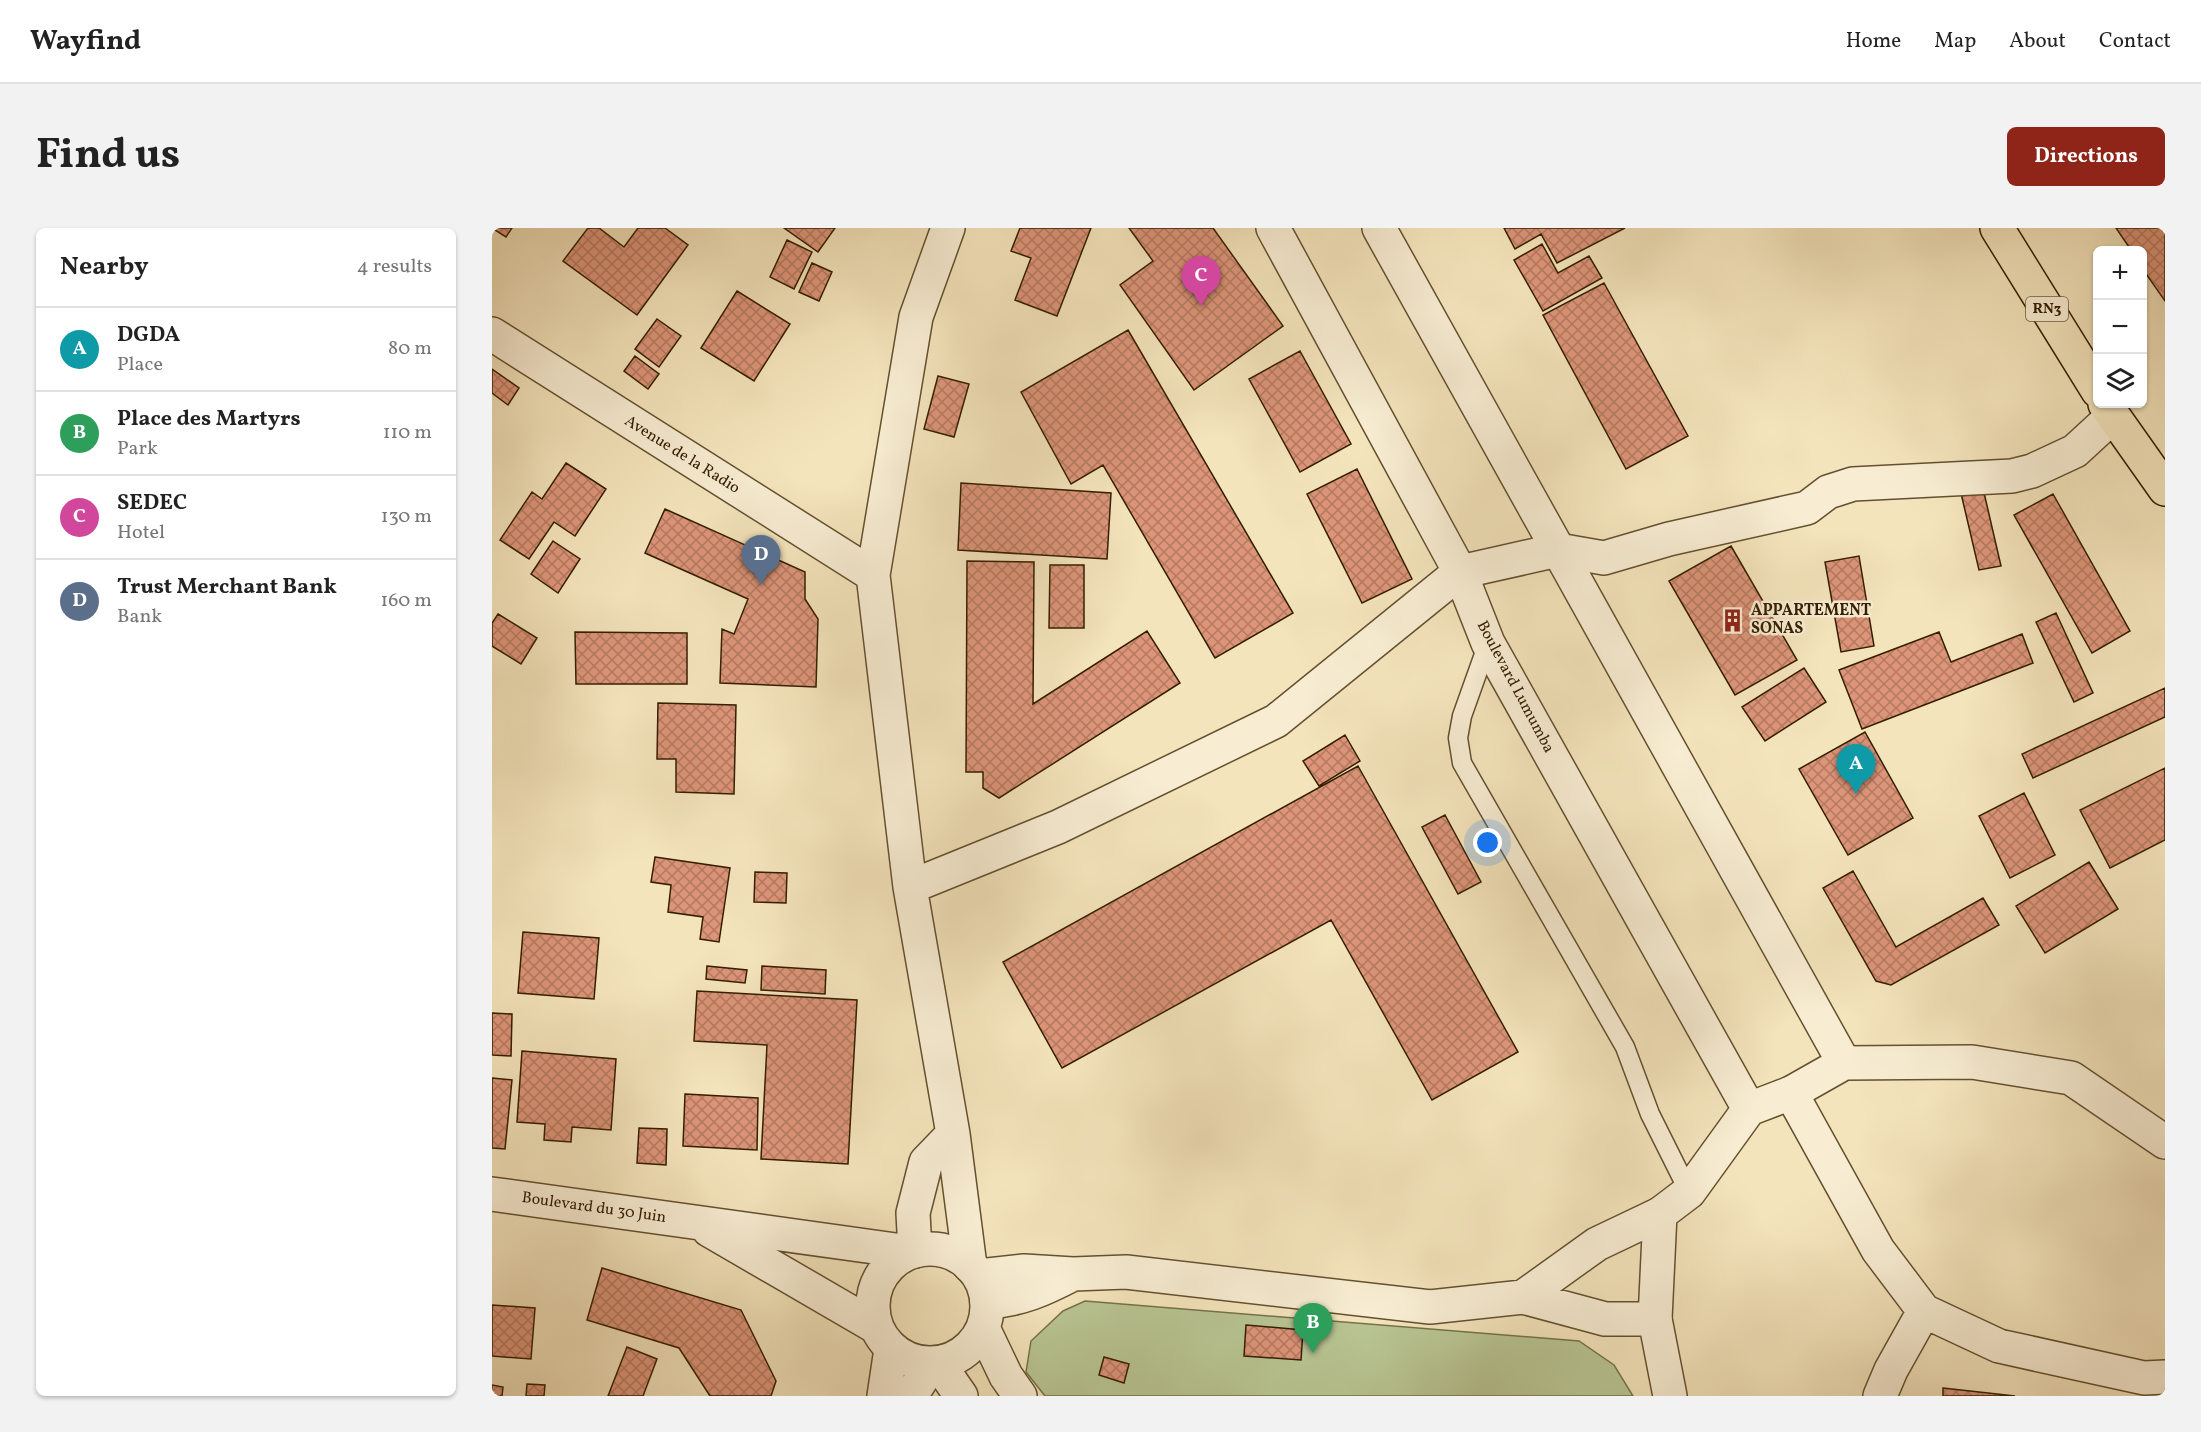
<!DOCTYPE html>
<meta charset="utf-8">
<style>
:root{--surface:#fff;--page:#f2f2f2;--text:#222;--muted:#767676;--line:#e0e0e0;--accent:#8f2418}
body{margin:0;font-family:Vollkorn,serif;background:var(--page);color:var(--text)}
.controls{position:absolute;right:18px;top:18px;display:grid;overflow:hidden;border-radius:9px;box-shadow:0 2px 4px #0004}
.controls button{width:54px;height:54px;display:grid;place-items:center;padding:0;border:0;border-bottom:2px solid var(--line);background:var(--surface);color:var(--text);font:30px sans-serif}
.you{position:absolute;left:996px;top:615px;width:21px;height:21px;margin:-15px;border:4px solid #fff;border-radius:50%;background:#1a73e8;box-shadow:0 0 0 9px #1a73e833}
.badge{display:grid;place-items:center;width:39px;height:39px;border-radius:50%;background:var(--accent);color:#fff;font-size:20px;font-weight:700}
.pin{position:absolute;translate:-50% -50px;filter:drop-shadow(0 2px 3px #0008)}
.pin::after{content:'';position:absolute;top:32px;width:21px;height:18px;background:inherit;clip-path:polygon(0 0,100% 0,50% 100%)}
.list{margin:0;padding:0;list-style:none}
h2{display:flex;justify-content:space-between;align-items:center;height:78px;margin:0;padding:0 24px;font-size:26px}
h2 small{font-size:20px;font-weight:400;color:var(--muted)}
.list li{display:grid;grid-template-columns:39px 1fr auto;gap:18px;align-items:center;box-sizing:border-box;height:84px;padding:0 24px;border-top:2px solid var(--line)}
.list b{display:block;font-size:22px;white-space:nowrap}
.list p{margin:0;font-size:20px;white-space:nowrap;color:var(--muted)}
.list em{font-size:20px;font-style:normal;color:var(--muted)}
.icon{flex:none;width:33px;height:33px;fill:none;stroke:currentColor;stroke-width:2;stroke-linecap:round;stroke-linejoin:round}
.map{position:relative;flex:none;width:1673px;height:1168px;overflow:hidden;border-radius:9px}
header{display:flex;align-items:center;gap:36px;box-sizing:border-box;height:84px;padding:0 30px;background:var(--surface);border-bottom:2px solid var(--line)}
header strong{font-size:28px}
nav{display:flex;gap:33px;margin-inline-start:auto;font-size:21px}
.intro{display:flex;align-items:center;justify-content:space-between;box-sizing:border-box;height:144px;padding:0 36px}
h1{margin:0;font-size:42px}
.button{padding:15px 27px;border-radius:9px;background:var(--accent);color:#fff;font-size:21px;font-weight:700}
main{display:flex;gap:36px;padding:0 36px}
aside{flex:1;background:var(--surface);border-radius:9px;box-shadow:0 2px 4px #0004}
.map>svg:first-child{display:block}
</style>
<header>
<strong>Wayfind</strong>
<nav><a>Home</a><a>Map</a><a>About</a><a>Contact</a></nav>
</header>
<div class="intro"><h1>Find us</h1><a class="button">Directions</a></div>
<main>
<aside>
<h2>Nearby<small>4 results</small></h2>
<ul class="list">
<li><span class="badge" style="background:#0f9aa8">A</span><div><b>DGDA</b><p>Place</p></div><em>80 m</em></li>
<li><span class="badge" style="background:#2e9e5b">B</span><div><b>Place des Martyrs</b><p>Park</p></div><em>110 m</em></li>
<li><span class="badge" style="background:#d1479c">C</span><div><b>SEDEC</b><p>Hotel</p></div><em>130 m</em></li>
<li><span class="badge" style="background:#5c6f8a">D</span><div><b>Trust Merchant Bank</b><p>Bank</p></div><em>160 m</em></li>
</ul>
</aside>
<div class="map">
<svg width="1673" height="1168" viewBox="0 0 1673 1168">
<defs>
<pattern id="building-cross-hatch" width="8" height="8" patternUnits="userSpaceOnUse" patternTransform="scale(1.5)"><rect width="8" height="8" fill="#dd9579"/><path d="M0 0l8 8M0 8l8-8" fill="none" stroke="#b47961"/></pattern>
</defs>
<rect width="100%" height="100%" fill="#f4e4bc"/>
<filter id="stains"><feTurbulence type="fractalNoise" baseFrequency=".00333" numOctaves="4"/><feColorMatrix values="0 0 0 0 .2 0 0 0 0 .09 0 0 0 0 .02 0 0 0 .5 -.17"/></filter>
<radialGradient id="worn" r=".72"><stop offset=".6" stop-color="#630" stop-opacity="0"/><stop offset="1" stop-color="#630" stop-opacity=".3"/></radialGradient>
<path fill="#b8c593" stroke="#76724a" stroke-width="1.5" d="M593,1073l494,40 35,24 19,31h-588l-19,-24 5,-31 32,-30z"/>
<path fill="url(#building-cross-hatch)" stroke="#341e00" stroke-width="1.5" d="M0,0h20l-6,9z
M96,0h11l25,19 14,-19h27l23,17 -51,70 -74,-54z
M292,0h51l-17,24z
M528,0h71l-34,88 -42,-16 16,-42 -20,-7z
M637,0h84l70,98 -89,64 -74,-105 33,-24z
M1012,0h121l-68,35 -16,-29 -26,15z
M1624,0h49v73l-23,-33v-18h-11z
M295,12l25,12 -18,37 -24,-12z
M1050,16l16,29 31,-17 13,22 -59,33 -29,-51z
M320,35l20,9 -13,29 -20,-9z
M1112,55l84,153 -62,33 -83,-154z
M245,63l53,33 -36,57 -53,-33z
M165,91l24,17 -22,31 -24,-18z
M636,102l165,283 -78,45 -112,-193 -32,19 -50,-92z
M808,123l51,93 -51,28 -51,-93z
M143,128l24,18 -11,15 -24,-18z
M0,141l27,19 -11,17 -16,-12z
M446,148l31,8 -15,53 -30,-8z
M74,235l40,26 -31,47 -21,-14 -25,37 -29,-19 32,-48 10,7z
M865,241l55,110 -50,24 -55,-109z
M469,255l150,10 -4,66 -149,-9z
M1490,256l19,82 -22,4 -19,-81z
M1561,266l77,137 -38,22 -78,-138z
M173,281l140,63v27l13,20 -2,68 -96,-4 2,-54 12,5 14,-35 -103,-46z
M61,313l27,18 -22,34 -27,-19z
M1239,318l66,114 -62,35 -66,-114z
M1367,328l15,90 -33,6 -16,-90z
M475,333l67,1 -1,142 114,-73 33,52 -181,115 -16,-10v-16h-17z
M558,337h34v63h-35z
M1564,385l37,80 -19,9 -38,-80z
M6,386l39,24 -16,26 -29,-18v-23z
M83,404l112,1v51h-111z
M1447,404l12,30 71,-28 11,29 -171,66 -23,-59z
M1312,440l22,34 -61,39 -23,-34z
M1673,460v29l-132,61 -11,-24z
M166,475l78,2 -2,89 -58,-2v-33h-19z
M1373,504l48,86 -65,37 -49,-86z
M853,507l15,26 -41,25 -16,-25z
M866,538l160,286 -86,48 -101,-180 -269,148 -59,-106z
M1673,540v72l-55,28 -30,-58z
M1532,565l31,62 -45,23 -31,-62z
M953,587l36,67 -23,12 -36,-67z
M163,629l75,11 -11,74 -19,-3 3,-22 -35,-5 3,-27 -20,-3z
M1597,634l29,47 -73,44 -29,-47z
M1361,643l43,76 87,-49 16,27 -108,60 -15,-4 -53,-93z
M263,644l32,1 -1,30 -32,-1z
M31,704l76,6 -5,61 -76,-6z
M215,738l40,4 -2,13 -39,-4z
M270,738l64,4 -1,24 -64,-4z
M205,763l160,9 -9,164 -87,-5 6,-114 -73,-4z
M0,785l20,1 -1,42 -19,-1z
M30,823l94,8 -5,71 -39,-3 -1,15 -27,-2 1,-16 -28,-2z
M0,850l20,2 -7,69 -13,-1z
M193,866l73,4 -1,52 -74,-4z
M147,900l28,1 -1,36 -29,-2z
M110,1040l139,42 35,71 -5,15h-61l-31,-48 -92,-28z
M0,1077l43,3 -4,51 -39,-3z
M754,1097l57,5 -2,30 -57,-4z
M135,1119l30,12 -14,37h-35z
M612,1129l25,7 -5,19 -25,-8z
M35,1156l18,1 -1,11h-18z
M0,1157l11,2 -1,9h-10z
M1451,1160l72,8h-72z"/>
<g fill="none" stroke-linecap="round" stroke-linejoin="round">
<defs>
<path id="service" d="M996,415l-26,73 -4,22 4,25 163,284 25,67 39,78"/>
<path id="minor" d="M456,0l-32,89 -43,258 37,312 43,247 17,132
M0,106l381,241
M418,659l148,-60 218,-106 184,-149 98,-22 46,8 65,-19 138,-31 21,-16 25,-8 159,-8 20,-5 43,-20 38,-35
M1299,865l87,157 46,61 75,35 145,32 21,-1
M423,1023l-2,-38 13,-51 27,-28
M487,1048l45,-5 49,3 53,-2 304,35 93,-10 82,22h50
M1031,1069l74,-53 63,-30
M495,1074c34,-2 57,-13 86,-28
M392,1168l7,-47
M419,1168l20,-32
M1388,1168l11,-26 33,-59"/>
<path id="tertiary" d="M781,0l187,344 28,71 261,466
M887,0l465,835
M0,966l418,58
M217,1002l167,97
M381 1078a57 57 0 1 1 114 0a57 57 0 1 1-114 0Z
M491,1100l23,48 14,20
M447,1136l22,32
M1178,1168l-15,-77 5,-105 29,-22 60,-83 42,-16 53,-30 128,-1 99,16 94,64"/>
<path id="trunk" d="M1505,0l101,163
M1613,176l60,85"/>
</defs>
<use href="#service" stroke="#64502f" stroke-width="21"/>
<use href="#minor" stroke="#64502f" stroke-width="36"/>
<use href="#tertiary" stroke="#64502f" stroke-width="36"/>
<use href="#trunk" stroke="#341e00" stroke-width="36"/>
<use href="#service" stroke="#f8edd3" stroke-width="18"/>
<use href="#minor" stroke="#f8edd3" stroke-width="33"/>
<use href="#tertiary" stroke="#f8edd3" stroke-width="33"/>
<use href="#trunk" stroke="#f4e4bc" stroke-width="33"/>
</g>
<defs>
<symbol id="building-bare" viewBox="-9 -9 18 18"><path d="M-4-6H4V6H1V3H-1V6H-4ZM-2.5-4.3h1.7v1.8h-1.7ZM.8-4.3h1.7v1.8H.8ZM-2.5-1h1.7V.8h-1.7ZM.8-1h1.7V.8H.8Z" fill="#8f2418" stroke="#f8edd3" stroke-width="2.5" paint-order="stroke"/></symbol>
</defs>
<g fill-rule="evenodd">
<use href="#building-bare" x="1224" y="376" width="33" height="33"/>
</g>
<g text-anchor="middle" dominant-baseline="central" stroke-width="5" stroke-linejoin="round" paint-order="stroke">
<rect fill="#f8edd3" stroke="#6f5c3f" stroke-width="1.5" x="1534" y="69" width="42" height="24" rx="4.5"/>
<g font-size="15" font-weight="bold" fill="#341e00">
<text x="1555" y="81">RN3</text>
</g>
<g font-size="16" fill="#341e00" stroke="#f8edd3">
<text transform="translate(190 227) rotate(32)">Avenue de la Radio</text>
<text transform="translate(1023 459) rotate(62)">Boulevard Lumumba</text>
<text transform="translate(102 980) rotate(8)">Boulevard du 30 Juin</text>
</g>
<g font-size="16" font-weight="bold" fill="#341e00" stroke="#f8edd3" text-anchor="start">
<text x="1259" y="383">APPARTEMENT<tspan x="1259" dy="18">SONAS</tspan></text>
</g>
</g>
<rect width="100%" height="100%" filter="url(#stains)"/>
<rect width="100%" height="100%" fill="url(#worn)"/>
</svg>
<div class="controls">
<button>+</button>
<button>−</button>
<button><svg class="icon" aria-label="layers" viewBox="0 0 24 24"><path d="M12 4l9 5-9 5-9-5zM3 14l9 5 9-5"/></svg></button>
</div>
<div class="you"></div>
<div class="pin badge" style="left:1364px;top:566px;background:#0f9aa8">A</div>
<div class="pin badge" style="left:821px;top:1125px;background:#2e9e5b">B</div>
<div class="pin badge" style="left:709px;top:78px;background:#d1479c">C</div>
<div class="pin badge" style="left:269px;top:357px;background:#5c6f8a">D</div>
</div>
</main>
